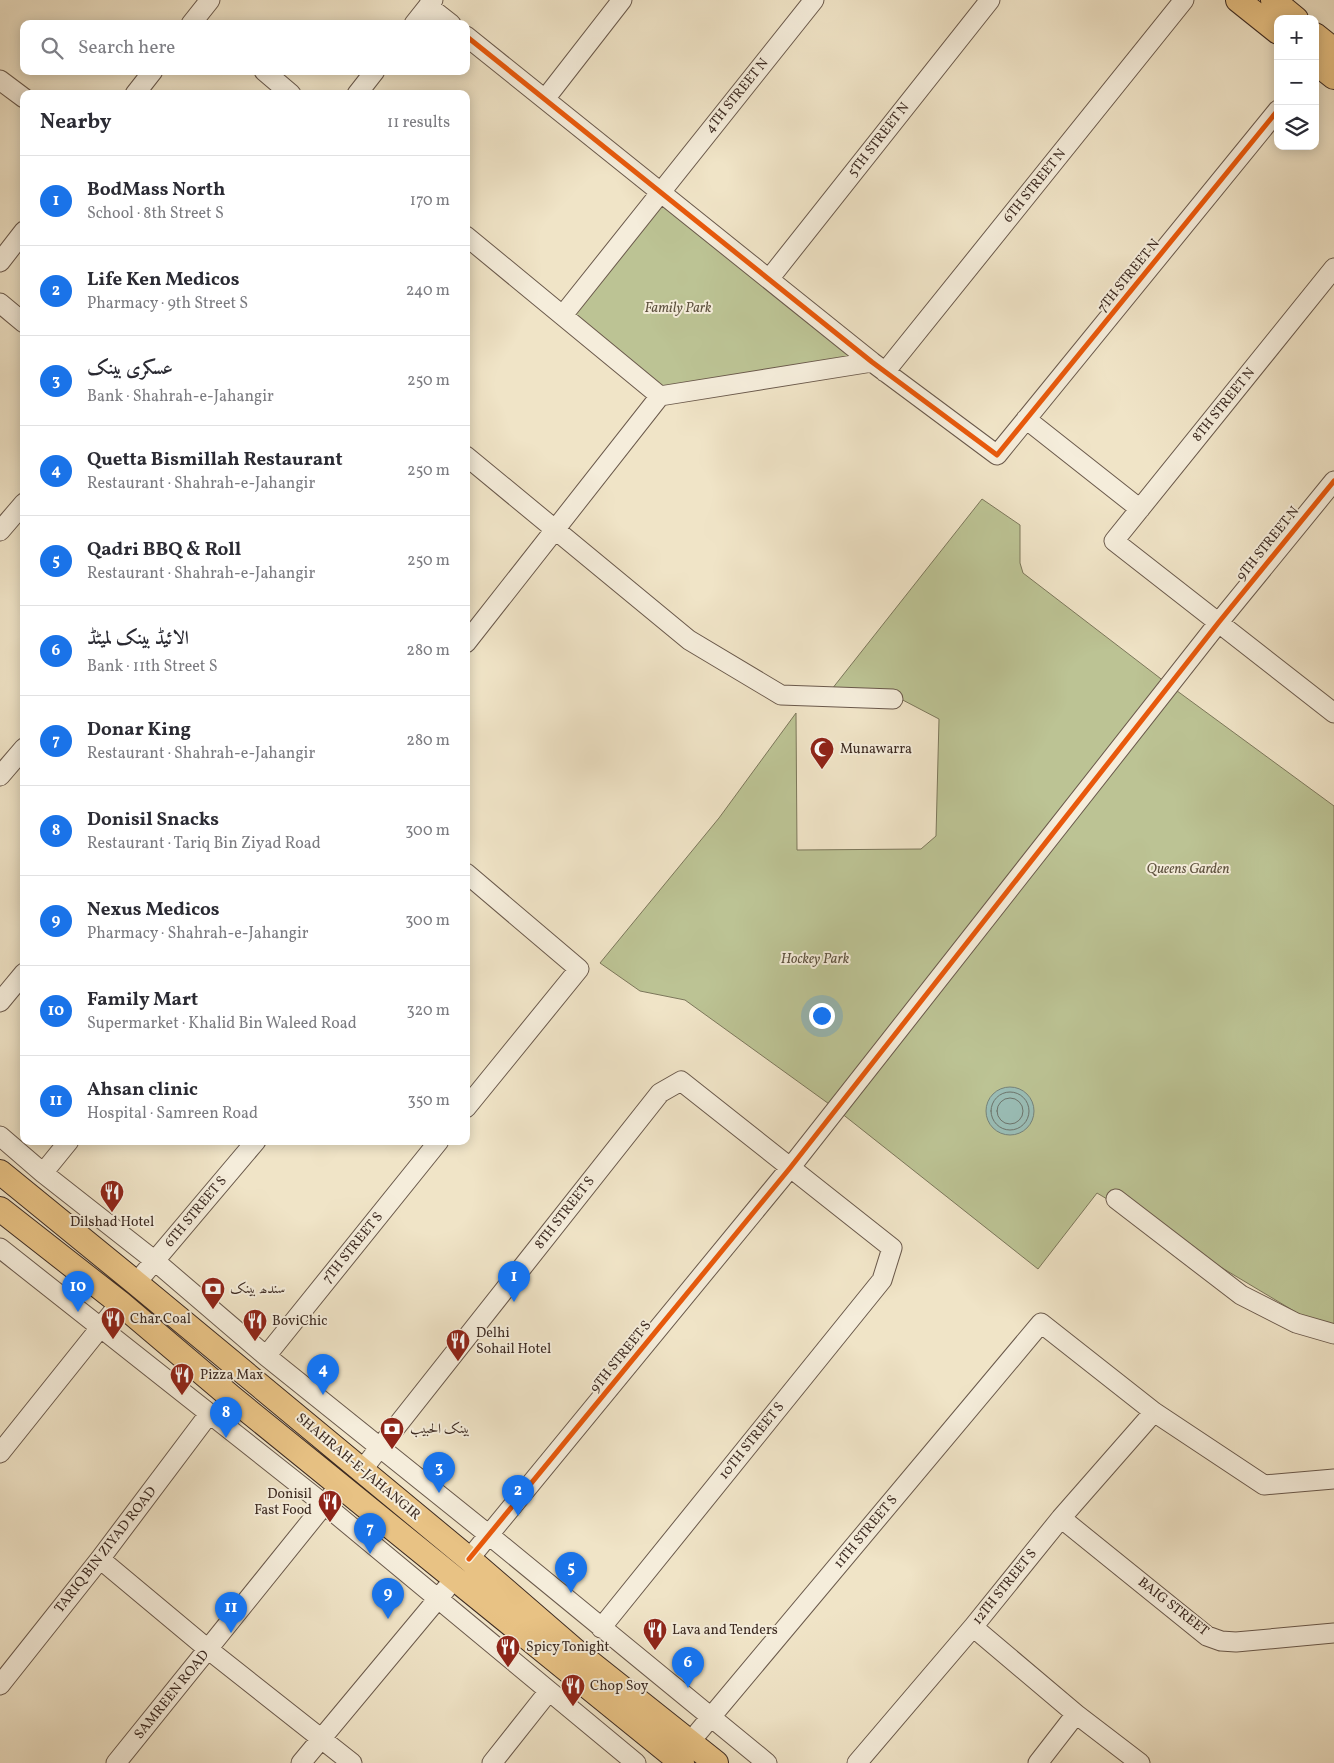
<!DOCTYPE html>
<meta charset="utf-8">
<style>
:root{--surface:#fff;--page:#f7f7f7;--text:#2b2b33;--muted:#7c7c81;--line:#e1e1e2;--accent:#1a73e8}
body{margin:0;font-family:Vollkorn,Amiri,serif;background:var(--page);color:var(--text)}
.controls{position:absolute;right:15px;top:15px;display:grid;overflow:hidden;border-radius:10px;box-shadow:0 2px 12px #0003}
.controls button{width:45px;height:45px;display:grid;place-items:center;padding:0;border:0;border-bottom:1px solid var(--line);background:var(--surface);color:var(--text);font:25px sans-serif}
.you{position:absolute;left:821px;top:1015px;width:18px;height:18px;margin:-12px;border:4px solid #fff;border-radius:50%;background:#1a73e8;box-shadow:0 0 0 8px #1a73e833}
.badge{display:grid;place-items:center;width:32px;height:32px;border-radius:50%;background:var(--accent);color:#fff;font-size:16px;font-weight:700}
.pin{position:absolute;translate:-50% -41px;filter:drop-shadow(0 1px 2px #0008)}
.pin::after{content:'';position:absolute;top:26px;width:18px;height:15px;background:inherit;clip-path:polygon(0 0,100% 0,50% 100%)}
.list{margin:0;padding:0;list-style:none}
h2{display:flex;justify-content:space-between;align-items:center;height:65px;margin:0;padding:0 20px;font-size:21px}
h2 small{font-size:16px;font-weight:400;color:var(--muted)}
.list li{display:grid;grid-template-columns:32px 1fr auto;gap:15px;align-items:center;box-sizing:border-box;height:90px;padding:0 20px;border-top:1px solid var(--line)}
.list b{display:block;font-size:19px;white-space:nowrap}
.list p{margin:0;font-size:16px;white-space:nowrap;color:var(--muted)}
.list em{font-size:16px;font-style:normal;color:var(--muted)}
.icon{flex:none;width:28px;height:28px;fill:none;stroke:currentColor;stroke-width:2;stroke-linecap:round;stroke-linejoin:round}
.map{position:relative;flex:none;width:1334px;height:1763px;overflow:hidden}
.search{position:absolute;background:var(--surface);box-shadow:0 2px 12px #0003;left:20px;top:20px;width:450px;height:55px;display:flex;align-items:center;gap:12px;box-sizing:border-box;padding:0 18px;border-radius:10px;color:var(--muted);font-size:19px}
.panel{position:absolute;background:var(--surface);box-shadow:0 2px 12px #0003;left:20px;top:90px;width:450px;height:1055px;border-radius:10px}
.map>svg:first-child{display:block}
</style>
<div class="map">
<svg width="1334" height="1763" viewBox="0 0 1334 1763">
<rect width="100%" height="100%" fill="#f0e4c7"/>
<filter id="stains"><feTurbulence type="fractalNoise" baseFrequency=".004" numOctaves="4"/><feColorMatrix values="0 0 0 0 .2 0 0 0 0 .09 0 0 0 0 .02 0 0 0 .5 -.17"/></filter>
<radialGradient id="worn" r=".72"><stop offset=".6" stop-color="#630" stop-opacity="0"/><stop offset="1" stop-color="#630" stop-opacity=".3"/></radialGradient>
<path fill="#bcc394" stroke="#7c775b" d="M661,192l211,170 -212,34 -97,-81z
M982,499l38,26v38l3,10 146,112 165,121v529l-237,-142 -59,76 -202,-160 -151,-109 -45,-9 -40,-28 119,-145 77,-105 1,137 124,-1 15,-13 3,-117 -42,-22 -69,-3z"/>
<path fill="#9abeb7" stroke="#75837b" d="M986 1111a24 24 0 1 1 48 0a24 24 0 1 1-48 0Z"/>
<g fill="none" stroke-linecap="round" stroke-linejoin="round">
<path stroke="#6c746c" stroke-width="1" d="M991 1111a19 19 0 1 1 38 0a19 19 0 1 1-38 0Z
M997 1111a13 13 0 1 1 26 0a13 13 0 1 1-26 0Z"/>
<defs>
<path id="minor" d="M428,6l23,18
M191,24l19,-24
M414,24l19,-24
M466,36l406,326 125,93 281,-345
M264,71l27,23
M0,80l24,18
M135,94l18,-23
M357,94l18,-23
M545,99l77,-99
M466,236l194,160
M0,262l24,-31
M1334,268l-220,273 220,172
M769,279l221,-279
M0,303l24,20
M563,315l251,-315
M885,372l299,-372
M1026,419l114,90
M466,456l223,184 92,55 112,4
M0,531l24,-28
M466,643l194,-247 212,-34
M0,776l24,-28
M466,873l113,96 -113,139
M0,1002l24,-29
M0,1136l43,37 112,88 111,95 223,179 278,228
M43,1173l26,-32
M1116,1199l125,96 55,28 38,11
M0,1248l325,257 311,258
M136,1283l120,-142
M266,1356l173,-215
M0,1453l120,-150
M362,1470l298,-377 21,-12 211,167 -10,32 -281,348
M1061,1518l146,118 14,5 15,1 98,-9
M100,1559l109,91 143,113
M469,1559l321,-391 429,-546 115,-141
M973,1627l103,87 64,49
M0,1685l100,-126 109,-145
M690,1742l351,-419 113,89 110,73 70,-6
M116,1763l216,-268
M301,1763l145,-174
M492,1763l57,-72
M857,1763l116,-136 88,-109 93,-106
M1038,1763l38,-49"/>
<path id="major" d="M1238,0l40,32
M1273,0l23,19
M1315,35l19,15
M1315,62l19,15
M0,1172l136,111 333,276 110,95 137,109
M0,1209l120,94 111,94 451,366"/>
</defs>
<use href="#minor" stroke="#6a594b" stroke-width="21"/>
<use href="#major" stroke="#3d2b22" stroke-width="26"/>
<use href="#minor" stroke="#f5eddb" stroke-width="19"/>
<use href="#major" stroke="#e8c284" stroke-width="24"/>
<defs>
<path id="cycleway" d="M466,36l406,326 125,93 281,-345
M469,1559l321,-391 429,-546 115,-141"/>
</defs>
<use href="#cycleway" stroke="#f5eddb" stroke-width="8"/>
<use href="#cycleway" stroke="#e8590c" stroke-width="5"/>
</g>
<defs>
<symbol id="mosque-pin" viewBox="-11 -11 22 30"><path d="M0 17L-7.5 6A9.5 9.5 0 1 1 7.5 6Z" fill="#8f2418" stroke="#f5eddb"/><path d="M3.5-4.9A6 6 0 1 0 3.5 4.9A5 5 0 1 1 3.5-4.9Z" fill="#fff"/></symbol>
<symbol id="restaurant-pin" viewBox="-11 -11 22 30"><path d="M0 17L-7.5 6A9.5 9.5 0 1 1 7.5 6Z" fill="#8f2418" stroke="#f5eddb"/><path d="M-5-6h1v4h1v-4h1v4h1v-4h1v5L-1.5 .5V6h-2V.5L-5-1ZM5-6V6H3V1.5H1.5Q1.5-4 5-6Z" fill="#fff"/></symbol>
<symbol id="bank-pin" viewBox="-11 -11 22 30"><path d="M0 17L-7.5 6A9.5 9.5 0 1 1 7.5 6Z" fill="#8f2418" stroke="#f5eddb"/><path d="M-6-4H6V4H-6ZM0-2.3a2.3 2.3 0 1 0 0 4.6a2.3 2.3 0 1 0 0-4.6Z" fill="#fff"/></symbol>
</defs>
<g fill-rule="evenodd">
<use href="#mosque-pin" x="808" y="735" width="28" height="38"/>
<use href="#restaurant-pin" x="98" y="1178" width="28" height="38"/>
<use href="#bank-pin" x="199" y="1275" width="28" height="38"/>
<use href="#restaurant-pin" x="99" y="1305" width="28" height="38"/>
<use href="#restaurant-pin" x="241" y="1307" width="28" height="38"/>
<use href="#restaurant-pin" x="444" y="1327" width="28" height="38"/>
<use href="#restaurant-pin" x="168" y="1361" width="28" height="38"/>
<use href="#bank-pin" x="378" y="1415" width="28" height="38"/>
<use href="#restaurant-pin" x="316" y="1488" width="28" height="38"/>
<use href="#restaurant-pin" x="641" y="1616" width="28" height="38"/>
<use href="#restaurant-pin" x="494" y="1633" width="28" height="38"/>
<use href="#restaurant-pin" x="559" y="1672" width="28" height="38"/>
</g>
<g text-anchor="middle" dominant-baseline="central" stroke-width="4" stroke-linejoin="round" paint-order="stroke">
<g font-size="14" fill="#3d2b22" stroke="#f5eddb">
<text transform="translate(737 96) rotate(-51)">4TH STREET N</text>
<text transform="translate(879 140) rotate(-52)">5TH STREET N</text>
<text transform="translate(1035 186) rotate(-51)">6TH STREET N</text>
<text transform="translate(1129 276) rotate(-51)">7TH STREET N</text>
<text transform="translate(1224 405) rotate(-51)">8TH STREET N</text>
<text transform="translate(1268 544) rotate(-51)">9TH STREET N</text>
<text transform="translate(196 1212) rotate(-50)">6TH STREET S</text>
<text transform="translate(565 1213) rotate(-52)">8TH STREET S</text>
<text transform="translate(353 1248) rotate(-51)">7TH STREET S</text>
<text transform="translate(621 1357) rotate(-51)">9TH STREET S</text>
<text transform="translate(752 1441) rotate(-51)">10TH STREET S</text>
<text transform="translate(358 1467) rotate(40)">SHAHRAH-E-JAHANGIR</text>
<text transform="translate(866 1532) rotate(-50)">11TH STREET S</text>
<text transform="translate(106 1550) rotate(-52)">TARIQ BIN ZIYAD ROAD</text>
<text transform="translate(1005 1587) rotate(-51)">12TH STREET S</text>
<text transform="translate(1173 1607) rotate(38)">BAIG STREET</text>
<text transform="translate(172 1695) rotate(-51)">SAMREEN ROAD</text>
</g>
<g font-size="14" font-style="italic" fill="#5d513e" stroke="#f5eddb">
<text x="678" y="308">Family Park</text>
<text x="1188" y="869">Queens Garden</text>
<text x="815" y="959">Hockey Park</text>
</g>
<g font-size="14" fill="#3d2b22" stroke="#f5eddb" text-anchor="start">
<text x="840" y="749">Munawarra</text>
<text x="112" y="1222" text-anchor="middle">Dilshad Hotel</text>
<text x="230" y="1289">سندھ بینک</text>
<text x="130" y="1319">Char Coal</text>
<text x="272" y="1321">BoviChic</text>
<text x="476" y="1333">Delhi<tspan x="476" dy="16">Sohail Hotel</tspan></text>
<text x="200" y="1375">Pizza Max</text>
<text x="410" y="1429">بينک الحبيب</text>
<text x="312" y="1494" text-anchor="end">Donisil<tspan x="312" dy="16">Fast Food</tspan></text>
<text x="672" y="1630">Lava and Tenders</text>
<text x="526" y="1647">Spicy Tonight</text>
<text x="590" y="1686">Chop Soy</text>
</g>
</g>
<rect width="100%" height="100%" filter="url(#stains)"/>
<rect width="100%" height="100%" fill="url(#worn)"/>
</svg>
<div class="controls">
<button>+</button>
<button>−</button>
<button><svg class="icon" aria-label="layers" viewBox="0 0 24 24"><path d="M12 4l9 5-9 5-9-5zM3 14l9 5 9-5"/></svg></button>
</div>
<div class="you"></div>
<div class="pin badge" style="left:514px;top:1302px">1</div>
<div class="pin badge" style="left:518px;top:1516px">2</div>
<div class="pin badge" style="left:439px;top:1493px">3</div>
<div class="pin badge" style="left:323px;top:1395px">4</div>
<div class="pin badge" style="left:571px;top:1593px">5</div>
<div class="pin badge" style="left:688px;top:1688px">6</div>
<div class="pin badge" style="left:370px;top:1554px">7</div>
<div class="pin badge" style="left:226px;top:1438px">8</div>
<div class="pin badge" style="left:388px;top:1619px">9</div>
<div class="pin badge" style="left:78px;top:1312px">10</div>
<div class="pin badge" style="left:231px;top:1633px">11</div>
<div class="search"><svg class="icon" aria-label="search" viewBox="0 0 24 24"><circle cx="10" cy="10" r="6"/><path d="M15 15l6 6"/></svg>Search here</div>
<section class="panel">
<h2>Nearby<small>11 results</small></h2>
<ul class="list">
<li><span class="badge">1</span><div><b>BodMass North</b><p>School · 8th Street S</p></div><em>170 m</em></li>
<li><span class="badge">2</span><div><b>Life Ken Medicos</b><p>Pharmacy · 9th Street S</p></div><em>240 m</em></li>
<li><span class="badge">3</span><div><b>عسکری بینک</b><p>Bank · Shahrah-e-Jahangir</p></div><em>250 m</em></li>
<li><span class="badge">4</span><div><b>Quetta Bismillah Restaurant</b><p>Restaurant · Shahrah-e-Jahangir</p></div><em>250 m</em></li>
<li><span class="badge">5</span><div><b>Qadri BBQ &amp; Roll</b><p>Restaurant · Shahrah-e-Jahangir</p></div><em>250 m</em></li>
<li><span class="badge">6</span><div><b>الائیڈ بینک لمیٹڈ</b><p>Bank · 11th Street S</p></div><em>280 m</em></li>
<li><span class="badge">7</span><div><b>Donar King</b><p>Restaurant · Shahrah-e-Jahangir</p></div><em>280 m</em></li>
<li><span class="badge">8</span><div><b>Donisil Snacks</b><p>Restaurant · Tariq Bin Ziyad Road</p></div><em>300 m</em></li>
<li><span class="badge">9</span><div><b>Nexus Medicos</b><p>Pharmacy · Shahrah-e-Jahangir</p></div><em>300 m</em></li>
<li><span class="badge">10</span><div><b>Family Mart</b><p>Supermarket · Khalid Bin Waleed Road</p></div><em>320 m</em></li>
<li><span class="badge">11</span><div><b>Ahsan clinic</b><p>Hospital · Samreen Road</p></div><em>350 m</em></li>
</ul>
</section>
</div>
